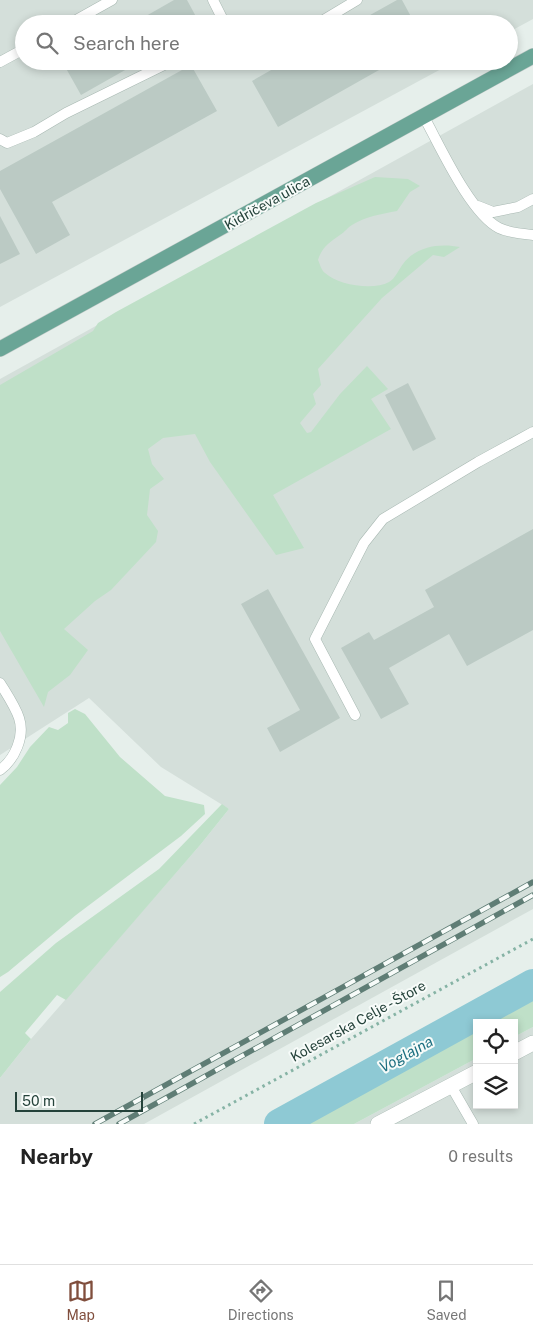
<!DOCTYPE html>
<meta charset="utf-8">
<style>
:root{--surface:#fff;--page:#f6f6f6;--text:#222;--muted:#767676;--line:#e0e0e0;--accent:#804e3d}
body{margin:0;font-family:"Public Sans",sans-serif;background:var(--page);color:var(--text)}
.controls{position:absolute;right:15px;bottom:15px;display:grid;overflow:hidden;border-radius:0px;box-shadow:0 2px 8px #0003}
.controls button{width:45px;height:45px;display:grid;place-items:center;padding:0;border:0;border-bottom:1px solid var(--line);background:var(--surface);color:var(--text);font:25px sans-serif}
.scale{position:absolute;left:15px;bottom:12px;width:128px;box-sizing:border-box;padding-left:5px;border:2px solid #24423a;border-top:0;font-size:14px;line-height:18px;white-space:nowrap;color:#24423a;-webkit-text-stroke:4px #f7fbf9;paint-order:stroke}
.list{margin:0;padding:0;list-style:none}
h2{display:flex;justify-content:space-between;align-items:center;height:65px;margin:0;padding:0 20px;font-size:21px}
h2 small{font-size:16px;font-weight:400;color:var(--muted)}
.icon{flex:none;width:28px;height:28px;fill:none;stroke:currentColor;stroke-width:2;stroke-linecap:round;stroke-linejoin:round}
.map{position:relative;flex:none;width:533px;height:1124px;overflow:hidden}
.search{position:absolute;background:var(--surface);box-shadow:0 2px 8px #0003;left:15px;right:15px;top:15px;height:55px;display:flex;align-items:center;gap:12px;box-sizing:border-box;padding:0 18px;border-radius:28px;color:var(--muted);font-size:19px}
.sheet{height:140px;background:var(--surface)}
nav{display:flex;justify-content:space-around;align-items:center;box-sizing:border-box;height:70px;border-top:1px solid var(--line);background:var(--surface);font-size:14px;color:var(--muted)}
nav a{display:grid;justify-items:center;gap:2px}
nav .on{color:var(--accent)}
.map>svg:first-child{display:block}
</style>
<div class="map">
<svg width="533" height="1124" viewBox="0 0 533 1124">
<rect width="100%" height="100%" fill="#e6efeb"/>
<path fill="#d4dfda" d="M0,0h533v19l-24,13v-8h-485v37h432l-456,246z
M533,84v825l-389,215h-144v-46l31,-39 170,-195 28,-35 -68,-42 -72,-69 -89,57v-376z
M533,1027v97h-179l123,-66v47h37v-68z"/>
<path fill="#bfe0c8" d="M375,177l33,2 12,7 -10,6 -13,19c-15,3 -31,5 -45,14 -4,2 -7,7 -12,10 -10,7 -18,12 -22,25 2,4 3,10 7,13 13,12 48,18 64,9 6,-3 10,-13 14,-18 13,-18 37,-21 57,-17l-16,10 -11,-2 -51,43 -64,71 3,16 -8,9 3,10 -16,19 7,10 4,-1 29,-38 27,-28 21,23 -17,10 20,30 -118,66 31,53 -28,7 -66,-93 -15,-28 -32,4 -15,11 4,15 12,15 -14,10 -3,26 11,16 -2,11 -45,48 -16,11 -31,28 24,21 -18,25 -22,17 -4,15 -44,-76v-246l93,-54 5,-8 18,-11 200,-109z
M75,709l10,5 35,43 45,39 39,9 1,9 -24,22 -105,79 -68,57 -8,5v-192l17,-18 13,-20 19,-20 9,3 10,-7v-10z
M222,804l7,5 -28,35 -135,156 -9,-5 -32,38 6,6 -31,39v-86l56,-49 103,-74z
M533,996v31l-19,10v-14h-29z
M477,1027v31l-123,66h-50z"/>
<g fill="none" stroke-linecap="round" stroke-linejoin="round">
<path stroke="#8ec9d4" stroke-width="30" d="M279,1124l254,-140"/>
</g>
<path fill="#bbcac4" d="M174,0h13l13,24h-68z
M397,0h5l13,24h-61z
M65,61h76l-60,34 -18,-32z
M287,61h108l-117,66 -26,-46z
M191,65l26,46 -165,91 18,33 -34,19 -36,-65v-18z
M0,216l20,38 -20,10z
M408,383l28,56 -23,12 -28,-56z
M533,529v101l-66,36 -18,-32 -60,34 20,36 -28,15 -40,-71 28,-16 5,8 60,-33 -9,-17z
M268,589l72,129 -60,34 -13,-24 33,-18 -59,-106z"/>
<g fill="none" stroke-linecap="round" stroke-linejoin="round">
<defs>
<path id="service" d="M213,0l12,24
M69,24l43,-24
M317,24l40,-24
M0,62l24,-13
M424,117c16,29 46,96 75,111 10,5 23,6 34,7
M0,139l7,4 27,-11 32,-19 106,-52
M478,206l15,6 25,-5 15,-8
M0,683c6,10 15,23 19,35 6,18 -4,41 -19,52
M355,715l-40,-76 49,-96 19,-24 95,-57 55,-30
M451,1086l22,38"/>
<path id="minor" d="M514,1053l19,-10
M378,1124l99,-52"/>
<path id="primary" d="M0,349l533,-293"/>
</defs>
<use href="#service" stroke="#a8b8b2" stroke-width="11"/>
<use href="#minor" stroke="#a8b8b2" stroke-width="16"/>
<use href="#primary" stroke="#c2cac8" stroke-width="16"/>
<path stroke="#86b3a5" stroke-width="3" stroke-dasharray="2.5 4" stroke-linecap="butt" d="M194,1124l339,-185"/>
<use href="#service" stroke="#fff" stroke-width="10"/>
<use href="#minor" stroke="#fff" stroke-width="15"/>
<use href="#primary" stroke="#6aa596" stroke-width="15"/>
<defs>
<path id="rail" d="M95,1124l438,-242
M119,1124l414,-229"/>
</defs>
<use href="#rail" stroke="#5f7d75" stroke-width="5.5"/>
<use href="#rail" stroke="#f7fbf9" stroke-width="4" stroke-dasharray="11" stroke-linecap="butt"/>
</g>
<g text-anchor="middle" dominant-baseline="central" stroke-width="4" stroke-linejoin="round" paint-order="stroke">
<g font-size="14" fill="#24423a" stroke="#f7fbf9">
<text transform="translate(267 203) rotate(-29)">Kidričeva ulica</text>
<text transform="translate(358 1021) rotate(-29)">Kolesarska Celje - Štore</text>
</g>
<g font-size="15" font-style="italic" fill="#1c6f80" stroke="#f7fbf9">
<text transform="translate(406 1054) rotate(-29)">Voglajna</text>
</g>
</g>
</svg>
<div class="controls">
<button><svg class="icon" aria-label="locate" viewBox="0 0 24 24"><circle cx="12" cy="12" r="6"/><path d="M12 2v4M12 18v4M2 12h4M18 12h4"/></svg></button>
<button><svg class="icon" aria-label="layers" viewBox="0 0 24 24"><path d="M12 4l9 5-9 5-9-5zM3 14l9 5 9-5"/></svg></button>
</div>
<div class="scale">50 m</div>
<div class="search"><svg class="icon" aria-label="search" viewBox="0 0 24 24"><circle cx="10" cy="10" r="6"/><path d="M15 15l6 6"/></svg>Search here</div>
</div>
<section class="sheet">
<h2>Nearby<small>0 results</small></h2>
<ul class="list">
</ul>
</section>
<nav>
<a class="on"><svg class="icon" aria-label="map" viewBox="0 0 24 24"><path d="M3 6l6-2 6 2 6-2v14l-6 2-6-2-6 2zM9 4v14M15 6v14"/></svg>Map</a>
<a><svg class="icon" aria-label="directions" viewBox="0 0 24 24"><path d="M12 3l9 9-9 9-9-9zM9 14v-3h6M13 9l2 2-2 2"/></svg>Directions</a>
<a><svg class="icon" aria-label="saved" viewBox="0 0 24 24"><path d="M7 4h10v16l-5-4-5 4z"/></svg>Saved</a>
</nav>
